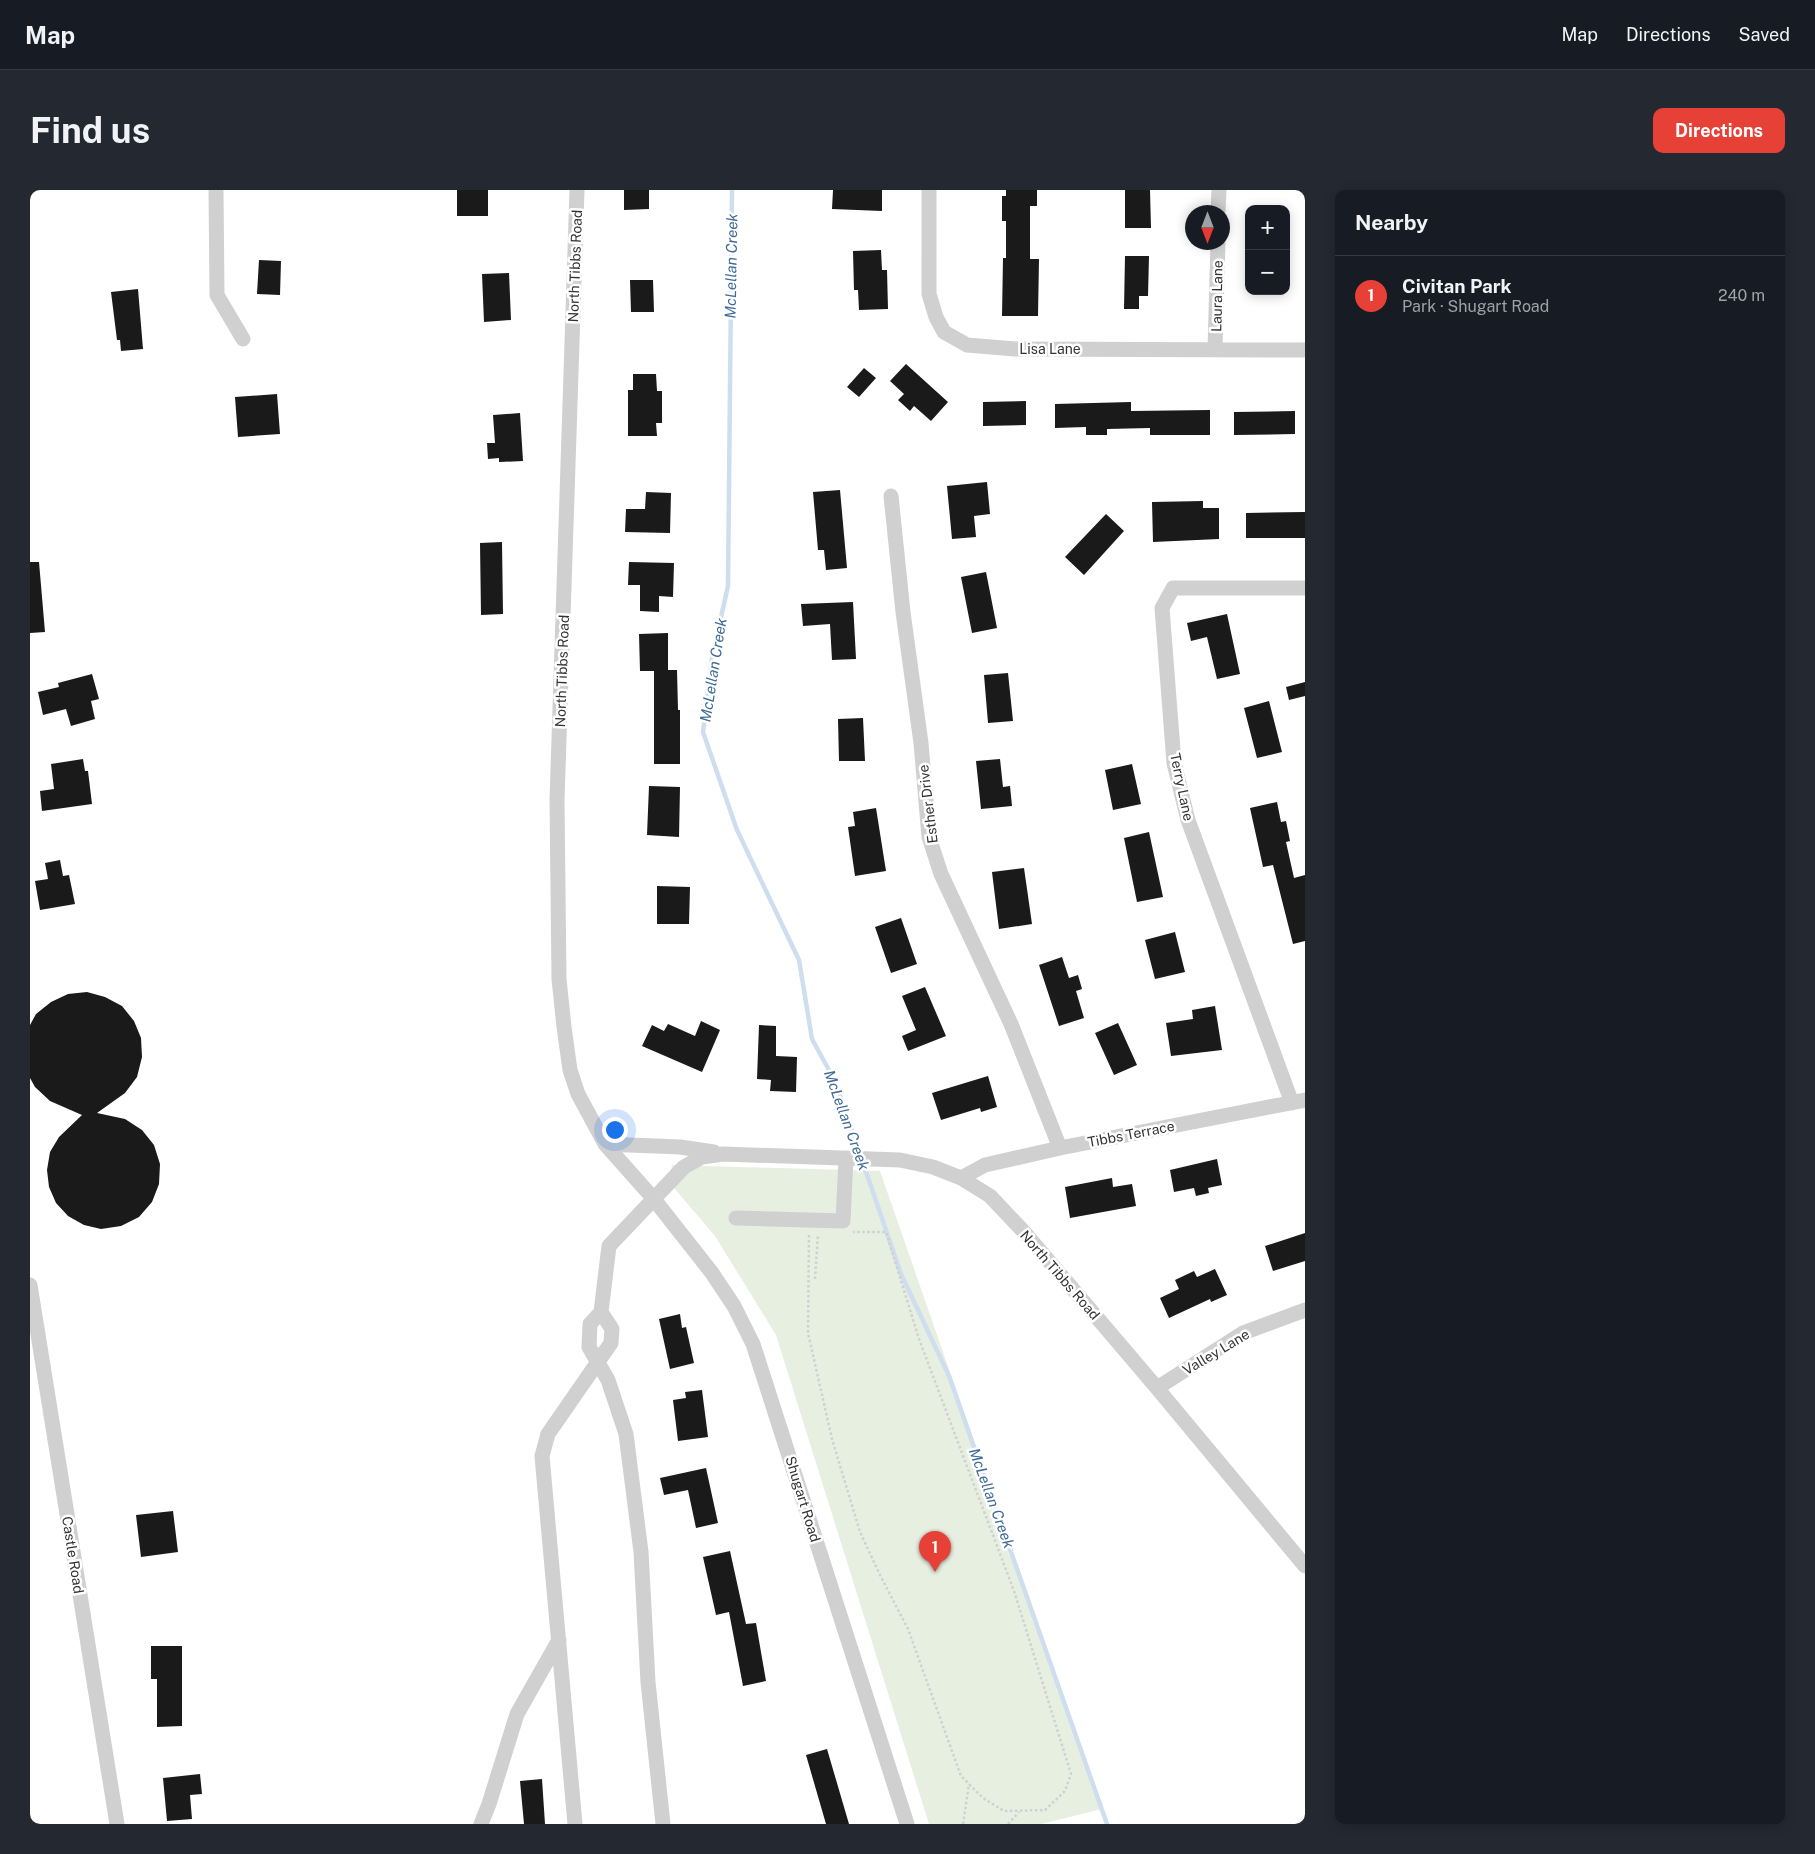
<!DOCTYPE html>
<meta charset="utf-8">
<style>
:root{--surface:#171b24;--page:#242831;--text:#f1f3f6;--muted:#9ea1a6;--line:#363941;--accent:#e74037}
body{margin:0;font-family:"Public Sans",sans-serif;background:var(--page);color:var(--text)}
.controls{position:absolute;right:15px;top:15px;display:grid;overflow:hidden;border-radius:10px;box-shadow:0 2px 12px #0003}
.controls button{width:45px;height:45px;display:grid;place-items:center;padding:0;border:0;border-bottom:1px solid var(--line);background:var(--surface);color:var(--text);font:25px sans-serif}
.compass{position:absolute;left:1155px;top:15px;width:45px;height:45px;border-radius:50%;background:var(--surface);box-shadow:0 2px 12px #0003;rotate:180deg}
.you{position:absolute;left:584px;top:939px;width:18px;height:18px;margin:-12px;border:4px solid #fff;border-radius:50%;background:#1a73e8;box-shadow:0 0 0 8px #1a73e833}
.badge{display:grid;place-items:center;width:32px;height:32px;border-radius:50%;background:var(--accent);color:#fff;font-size:16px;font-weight:700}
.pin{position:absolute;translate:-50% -41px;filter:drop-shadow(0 1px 2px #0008)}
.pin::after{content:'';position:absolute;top:26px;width:18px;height:15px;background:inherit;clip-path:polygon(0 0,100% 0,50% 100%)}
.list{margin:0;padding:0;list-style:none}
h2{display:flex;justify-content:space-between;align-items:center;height:65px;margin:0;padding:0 20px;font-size:21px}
h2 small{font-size:16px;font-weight:400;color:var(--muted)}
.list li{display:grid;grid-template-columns:32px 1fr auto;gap:15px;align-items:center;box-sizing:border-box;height:80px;padding:0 20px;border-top:1px solid var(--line)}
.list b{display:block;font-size:19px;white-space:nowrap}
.list p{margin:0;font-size:16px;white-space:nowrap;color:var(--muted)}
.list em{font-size:16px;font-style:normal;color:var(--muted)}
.map{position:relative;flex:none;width:1275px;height:1634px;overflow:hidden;border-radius:10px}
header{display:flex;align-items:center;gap:30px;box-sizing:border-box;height:70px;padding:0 25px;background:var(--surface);border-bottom:1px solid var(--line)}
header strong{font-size:24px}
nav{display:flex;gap:28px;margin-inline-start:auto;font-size:18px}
.intro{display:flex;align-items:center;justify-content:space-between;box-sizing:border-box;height:120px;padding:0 30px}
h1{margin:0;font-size:35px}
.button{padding:12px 22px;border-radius:10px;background:var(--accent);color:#fff;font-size:18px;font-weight:700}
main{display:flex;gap:30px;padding:0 30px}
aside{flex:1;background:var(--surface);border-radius:10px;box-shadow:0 2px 12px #0003}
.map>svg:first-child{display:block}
</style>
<header>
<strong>Map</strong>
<nav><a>Map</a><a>Directions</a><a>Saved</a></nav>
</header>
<div class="intro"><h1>Find us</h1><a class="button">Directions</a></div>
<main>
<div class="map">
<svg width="1275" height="1634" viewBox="0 0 1275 1634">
<rect width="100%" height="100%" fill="#fff"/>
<path fill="#e7efe1" d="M642,975l208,6 222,638 -61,15h-112l-153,-489 -61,-99 -46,-54z"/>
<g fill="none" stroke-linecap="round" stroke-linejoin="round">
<path stroke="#cedeee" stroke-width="4.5" d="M702,0l-4,396 -16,71 -9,75 34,98 62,130 13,79 24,44 24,72
M833,973l38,111 48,102 158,448"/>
</g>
<path fill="#1a1a1a" d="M427,0h31v26h-31z
M594,0h25v19l-25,1z
M803,0h49v21l-50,-2z
M976,0h31v16h-7v53h9l-1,57h-36l1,-58h3v-37h-4v-25h4z
M1095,0h25l1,38h-26z
M851,60l1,20h5l1,39 -29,1 -1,-20h-4l-1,-39z
M1095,66h24l-1,40h-9v13h-15z
M229,70l22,1 -1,34 -23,-1z
M479,83l2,47 -27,2 -2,-48z
M600,90h23l1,32h-23z
M108,99l5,60 -22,2 -1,-11h-3l-6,-48z
M876,174l42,38 -17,19 -17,-15 -4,5 -12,-11 6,-6 -14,-13z
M834,178l12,10 -17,19 -12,-10z
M603,184h23l1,17h5v32h-6l1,13h-29v-46h5z
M247,204l3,40 -42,3 -3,-40z
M996,211v24l-43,1v-24z
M1101,212v9l79,-1v25h-60v-7l-43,1v6h-21v-8l-31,1v-24z
M1265,221v23l-61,1v-23z
M490,223l3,48 -24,1v-4l-11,1 -1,-16h8l-2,-28z
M957,292l3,32 -16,2 2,21 -24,2 -5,-53z
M810,300l7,78 -21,2 -2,-20h-6l-5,-58z
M616,302l25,1 -1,40 -45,-1 1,-23h19z
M1173,311v7h16v31l-66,3 -1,-40z
M1275,322v26h-59v-25z
M1076,324l18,17 -40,44 -19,-18z
M472,352l1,72 -22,1 -1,-72z
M0,372h9l6,70 -15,1z
M599,372l45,1 -1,34 -14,-1v16l-19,-1v-26h-12z
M956,382l11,56 -25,5 -11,-56z
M823,412l3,57 -24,1 -2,-36 -27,2 -2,-22z
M1197,424l13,60 -23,5 -10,-42 -16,4 -4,-18z
M638,443v37h9l1,40h2v54h-26v-93h-14l-1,-37z
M978,483l5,48 -25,2 -4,-48z
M62,484l7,25 -8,2 4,18 -24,7 -5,-17 -23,6 -5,-23 21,-5 -1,-4z
M1275,492v14l-16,4 -3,-13z
M1239,511l13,51 -25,6 -13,-50z
M833,528l2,43h-26l-1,-42z
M53,569l2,12h3l4,33 -50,7 -2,-20 14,-2 -3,-25z
M970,569l3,28 7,-1 2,20 -31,3 -5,-48z
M1102,574l9,40 -28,6 -8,-40z
M619,596l31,1 -1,50 -32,-2z
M1247,612l4,20 5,-1 4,20 -4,1 8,36 11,-3v66l-12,3 -20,-79 -10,2 -13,-59z
M846,618l10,63 -31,5 -7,-49 7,-1 -2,-14z
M1119,642l14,65 -26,5 -13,-64z
M30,670l3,16 6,-1 6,29 -35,6 -5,-29 13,-2 -3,-16z
M994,678l8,56 -33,5 -7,-57z
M627,696l33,1 -1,37h-32z
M871,728l16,46 -26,9 -16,-46z
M1145,742l10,40 -30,7 -10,-39z
M1032,767l7,21 9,-3 4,14 -6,2 8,27 -25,8 -20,-61z
M895,797l21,49 -38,15 -6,-15 14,-6 -14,-34z
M57,802l18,5 17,9 12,15 7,17 1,19 -5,20 -12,16 -28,20 28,6 17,11 12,15 6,19 -1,20 -7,18 -13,15 -18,9 -20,3 -17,-4 -16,-9 -12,-13 -7,-16 -2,-17 3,-18 9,-15 23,-22 -32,-14 -15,-14 -5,-9v-53l6,-11 15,-12 17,-8z
M1185,816l7,44 -51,6 -5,-33 27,-4 -1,-9z
M671,831l19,9 -18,42 -60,-26 10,-21 12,6 4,-7 27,12z
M1088,833l19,42 -23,10 -19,-42z
M729,835l17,1v30l21,1 -1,35 -26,-1 1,-11 -14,-1z
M958,886l9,31 -16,5 -1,-4 -39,12 -9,-27z
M1187,969l5,26 -14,3 1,5 -13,3 -2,-8 -20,4 -4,-22z
M1082,988l1,9 19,-3 4,22 -66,12 -5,-31z
M1275,1043v28l-32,10 -8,-25z
M1185,1079l12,26 -16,7 -1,-3 -41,19 -9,-20 19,-9 -4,-9 19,-9 3,6z
M650,1124l2,14 4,-1 8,36 -24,6 -11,-50z
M672,1200l6,47 -30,4 -5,-41 13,-2 -1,-6z
M676,1278l12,55 -22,5 -8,-38 -24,5 -4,-17z
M143,1321l5,41 -37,5 -5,-42z
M700,1361l16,73 10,-1 10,58 -23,5 -14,-74 -13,3 -13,-58z
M121,1456h31v80l-25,1v-48h-6z
M797,1559l22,75h-23l-20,-69z
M170,1584l2,20 -12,1 2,24 -25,2 -4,-43z
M512,1589l3,45h-21l-4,-43z"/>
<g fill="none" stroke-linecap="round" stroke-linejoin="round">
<path stroke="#d0d0d0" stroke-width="2.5" stroke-dasharray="2.5 2.5" stroke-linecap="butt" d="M779,1045l-1,98 24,106 28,93 20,43 28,54 53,147 22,22 21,13 41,-1 20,-19 6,-17 -57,-183 -95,-252 -33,-107h-33
M785,1089l3,-44
M933,1634l6,-40
M978,1634l11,-12"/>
<path stroke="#d0d0d0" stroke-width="15" d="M186,0l1,105 26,44
M547,0l-20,610 2,179 5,48 6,43 8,24 27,50 48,54 59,75 22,33 19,38 154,480
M899,0v104l7,23 8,15 23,13 48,4 290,1
M1188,22l1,-22
M1185,159l3,-107
M861,306l12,116 18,131 8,94 12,37 70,150 49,124
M1262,913l-104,-283 -14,-57 -12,-155 11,-20h132
M575,954l75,3 34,5
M931,988l24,-13 75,-17 245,-48
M706,1028l107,3 3,-63
M0,1095l87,539
M1127,1198l86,-55 62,-23
M451,1634l8,-20 28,-90 42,-74
M545,1634l-33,-368 6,-22 63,-91 1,-14 -11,-17
M633,1634l-15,-142 -7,-130 -15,-118 -18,-54 -19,-33 1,-23 11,-12 8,-66 75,-79 18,-10 21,-3 177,6 33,7 28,11 29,18 35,37 132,155 148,178"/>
</g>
<g text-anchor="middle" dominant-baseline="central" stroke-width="5" stroke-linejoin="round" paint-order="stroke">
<g font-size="14" fill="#333" stroke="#fff">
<text transform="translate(545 76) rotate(-88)">North Tibbs Road</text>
<text transform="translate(1187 106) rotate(-89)">Laura Lane</text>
<text x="1020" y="159">Lisa Lane</text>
<text transform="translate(532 481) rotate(-88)">North Tibbs Road</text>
<text transform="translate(1152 597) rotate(78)">Terry Lane</text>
<text transform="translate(898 614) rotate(-97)">Esther Drive</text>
<text transform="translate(1101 944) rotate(-11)">Tibbs Terrace</text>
<text transform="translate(1030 1085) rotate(49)">North Tibbs Road</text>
<text transform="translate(1186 1162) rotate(-31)">Valley Lane</text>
<text transform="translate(773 1309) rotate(73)">Shugart Road</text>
<text transform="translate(43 1365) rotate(81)">Castle Road</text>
</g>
<g font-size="15" font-style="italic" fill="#3e6a97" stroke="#fff">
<text transform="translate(701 76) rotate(-89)">McLellan Creek</text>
<text transform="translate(683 480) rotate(-81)">McLellan Creek</text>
<text transform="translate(817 930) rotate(70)">McLellan Creek</text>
<text transform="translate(962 1308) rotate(70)">McLellan Creek</text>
</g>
</g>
</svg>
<div class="controls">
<button>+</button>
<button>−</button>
</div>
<svg class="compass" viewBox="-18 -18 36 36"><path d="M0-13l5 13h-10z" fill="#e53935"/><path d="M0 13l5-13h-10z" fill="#9ea1a6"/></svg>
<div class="you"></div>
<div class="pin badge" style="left:905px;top:1382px">1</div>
</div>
<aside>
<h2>Nearby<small></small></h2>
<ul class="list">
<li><span class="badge">1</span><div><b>Civitan Park</b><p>Park · Shugart Road</p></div><em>240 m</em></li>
</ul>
</aside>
</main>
